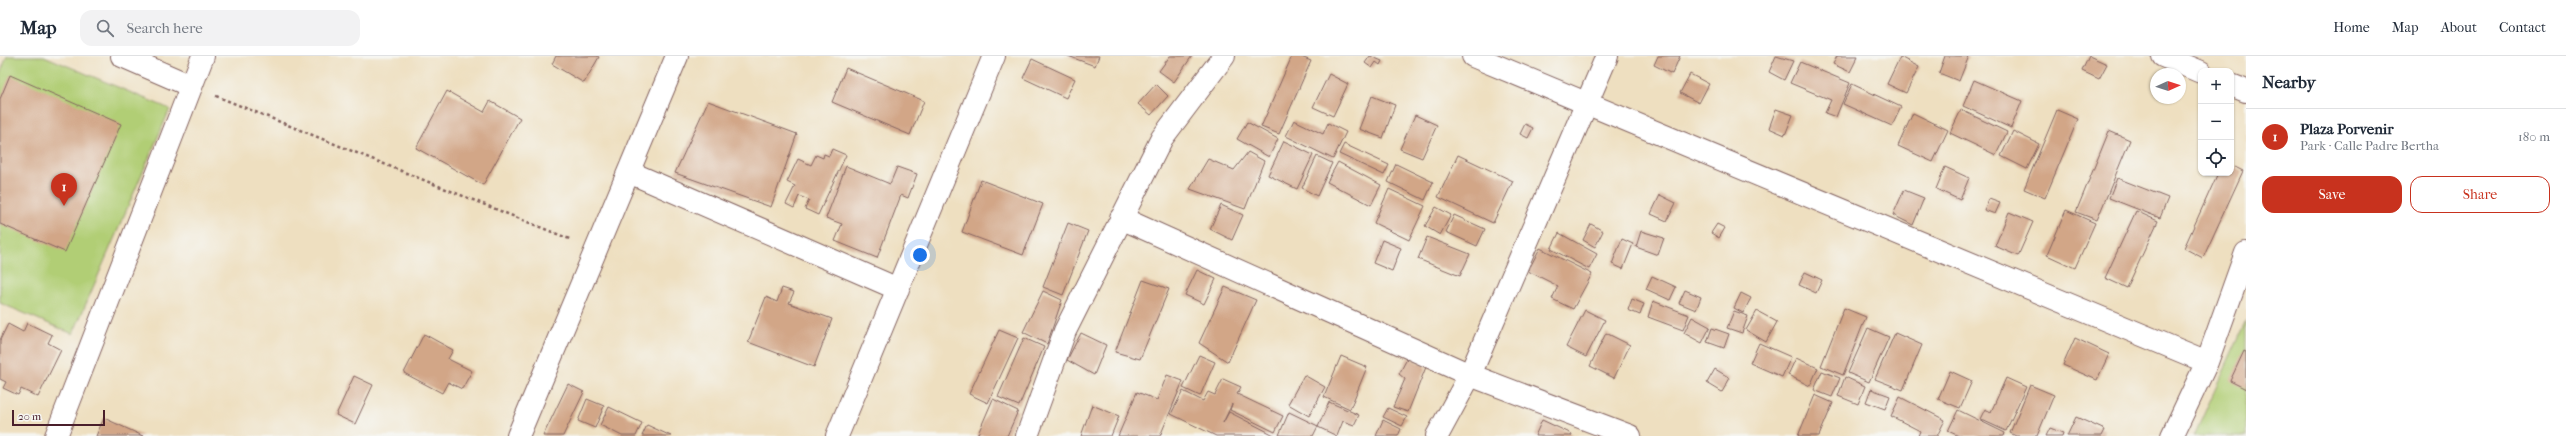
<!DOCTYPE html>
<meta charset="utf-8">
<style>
:root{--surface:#fff;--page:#f2f2f3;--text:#1f2937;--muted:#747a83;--line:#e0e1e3;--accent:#c8321e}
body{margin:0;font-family:"IM FELL French Canon",serif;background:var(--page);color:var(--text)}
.controls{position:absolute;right:12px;top:12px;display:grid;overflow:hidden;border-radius:8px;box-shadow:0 1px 3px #0004}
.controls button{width:36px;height:36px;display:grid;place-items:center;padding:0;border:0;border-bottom:1px solid var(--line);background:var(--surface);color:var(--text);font:20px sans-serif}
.compass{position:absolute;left:2150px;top:12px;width:36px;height:36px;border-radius:50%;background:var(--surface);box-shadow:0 1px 3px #0004;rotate:87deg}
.scale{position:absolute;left:12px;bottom:10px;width:93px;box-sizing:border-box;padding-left:4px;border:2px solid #4a1f2b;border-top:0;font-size:11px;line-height:14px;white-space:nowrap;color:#4a1f2b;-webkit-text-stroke:3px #f6f6f2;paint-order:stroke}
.you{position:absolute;left:920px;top:199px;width:14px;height:14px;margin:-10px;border:3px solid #fff;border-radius:50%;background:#1a73e8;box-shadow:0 0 0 6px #1a73e833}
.badge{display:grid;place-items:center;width:26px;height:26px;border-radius:50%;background:var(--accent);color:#fff;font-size:13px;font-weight:700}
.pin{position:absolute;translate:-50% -33px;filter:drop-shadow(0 1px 2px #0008)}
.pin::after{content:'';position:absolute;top:21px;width:14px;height:12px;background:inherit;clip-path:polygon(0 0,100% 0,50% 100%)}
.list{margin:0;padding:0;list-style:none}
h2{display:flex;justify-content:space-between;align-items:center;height:52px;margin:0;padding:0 16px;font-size:17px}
h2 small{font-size:13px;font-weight:400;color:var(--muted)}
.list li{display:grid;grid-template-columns:26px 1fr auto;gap:12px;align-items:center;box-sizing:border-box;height:56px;padding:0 16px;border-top:1px solid var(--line)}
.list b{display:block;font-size:15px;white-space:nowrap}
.list p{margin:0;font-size:13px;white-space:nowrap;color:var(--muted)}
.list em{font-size:13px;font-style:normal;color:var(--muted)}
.actions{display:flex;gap:8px;padding:12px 16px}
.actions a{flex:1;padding:9px 0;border:1px solid var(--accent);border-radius:12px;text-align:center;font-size:14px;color:var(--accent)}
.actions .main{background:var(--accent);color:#fff}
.icon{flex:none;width:22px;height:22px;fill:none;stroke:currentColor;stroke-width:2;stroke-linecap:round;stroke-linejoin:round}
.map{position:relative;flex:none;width:2246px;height:380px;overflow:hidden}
header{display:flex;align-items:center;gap:24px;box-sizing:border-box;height:56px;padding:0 20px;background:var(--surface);border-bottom:1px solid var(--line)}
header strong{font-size:19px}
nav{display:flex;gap:22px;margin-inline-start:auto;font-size:14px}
.search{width:280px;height:36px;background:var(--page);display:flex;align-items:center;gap:10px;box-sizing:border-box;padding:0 14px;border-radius:12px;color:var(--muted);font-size:15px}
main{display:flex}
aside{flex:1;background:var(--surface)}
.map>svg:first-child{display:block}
</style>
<header>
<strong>Map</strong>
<div class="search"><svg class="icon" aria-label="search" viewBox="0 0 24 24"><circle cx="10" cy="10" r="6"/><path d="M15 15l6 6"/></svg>Search here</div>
<nav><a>Home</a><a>Map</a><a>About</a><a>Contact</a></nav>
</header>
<main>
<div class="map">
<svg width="2246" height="380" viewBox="0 0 2246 380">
<rect width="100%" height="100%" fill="#f6f6f2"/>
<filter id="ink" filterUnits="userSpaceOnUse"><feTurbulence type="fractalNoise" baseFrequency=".025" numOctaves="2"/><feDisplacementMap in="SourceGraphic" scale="8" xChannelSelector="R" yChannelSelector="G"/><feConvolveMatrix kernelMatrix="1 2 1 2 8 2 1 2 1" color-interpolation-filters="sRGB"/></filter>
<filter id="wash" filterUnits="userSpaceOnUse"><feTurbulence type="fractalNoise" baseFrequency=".012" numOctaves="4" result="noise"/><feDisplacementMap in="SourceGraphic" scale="16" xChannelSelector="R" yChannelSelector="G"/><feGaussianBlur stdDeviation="0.9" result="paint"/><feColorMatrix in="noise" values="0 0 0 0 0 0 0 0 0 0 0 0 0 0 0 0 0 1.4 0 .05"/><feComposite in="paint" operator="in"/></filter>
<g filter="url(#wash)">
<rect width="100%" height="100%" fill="#eedfc0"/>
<path fill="#b1ce75" stroke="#7e7650" d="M7,0h37l126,53 -97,225 -73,-31v-229z
M2246,265v115h-52z"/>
<g id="blocks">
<path fill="#d2a687" d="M556,0h41l2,1 -15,26 -32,-19z
M1068,0h31l-4,10z
M1170,0h22l-18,26 -15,-11z
M1292,0h7l12,5 -32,73 -18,-7z
M1370,0l12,5 -2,4 -4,-3 -4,6 -7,-5z
M1658,0h22l-8,18 -18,-9z
M1776,0l17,5 -9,19 -15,-8z
M1837,0h21l-8,16 -17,-8z
M1945,0h24l-10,25 -20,-8z
M2089,0l18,8 -8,15 -17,-8z
M1900,1l19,10 -13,26 -19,-9z
M1032,3l43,20 -9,19 -43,-20z
M1800,6l50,21 -14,34 -11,-4 6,-13 -41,-17z
M846,12l78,33 -14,34 -78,-33z
M1329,18l19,10 -15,32 -20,-9z
M1690,18l19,10 -10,19 -19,-10z
M10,19l111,49 -56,128 -65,-28v-125z
M1974,24l48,21 -11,27 -48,-22z
M1156,28l12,12 -17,19 -13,-11z
M1852,28l49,23 -9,19 -49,-22z
M447,35l37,21 6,-11 30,17 -37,67 -67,-37z
M1372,40l23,9 -12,33 -24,-9z
M708,45l89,33 -26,73 -96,-34z
M1776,53l17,6 -8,20 -16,-7z
M1961,54l46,22 -11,23 -46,-22z
M2057,54l21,9 -33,79 -21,-9z
M1913,57l35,17 -15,32 -35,-16z
M1415,59l22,10 -15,33 -22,-9z
M1294,64l29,14 5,-11 18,9 -13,27 -47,-23z
M1247,66l31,17 -9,18 -32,-18z
M1525,68l8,4 -5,10 -8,-4z
M2013,75l26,13 -12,25 -26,-13z
M2109,75l21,9 -33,80 -21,-8z
M1284,85l29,14 -16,34 -29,-14z
M1344,88l45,21 -5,10 -45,-21z
M832,93l14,6 -28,60 -13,-6 4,-9 -10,-4 -5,12 -8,-4 9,-18 -8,-4 11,-23 13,6 5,-10 7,3 1,-4 5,2z
M1248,96l16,9 -19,48 -55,-20 18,-30 26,11z
M1458,99l55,26 -20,42 -55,-26z
M1317,100l15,7 -15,33 -15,-8z
M1338,106l43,23 -10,20 -44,-23z
M1396,108l37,18 -8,18 -37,-18z
M2231,109l12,6 -40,87 -19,-10 34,-75h13z
M846,110l44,18 7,-17 20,7 -9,24 -7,-3 -24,63 -42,-17 7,-17 -16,-6z
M1945,111l24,11 -9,22 -24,-11z
M2117,122l51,20 -8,20 -51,-20z
M981,124l62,24 -20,51 -61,-23z
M1389,133l36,17 -16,34 -35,-17z
M1904,134l20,8 -11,27 -20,-10z
M1660,139l16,8 -9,18 -16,-7z
M1989,143l11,4 -5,11 -11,-4z
M1221,149l22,10 -11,25 -22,-11z
M1436,151l15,8 -11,20 -15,-9z
M2066,154l29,13 -20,45 -28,-13z
M2136,155l22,10 -31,67 -22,-10z
M2009,156l24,10 -15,34 -23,-10z
M1454,159l31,14 -8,17 -31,-14z
M1068,167l20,8 -25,64 -20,-8z
M1591,168l12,7 -8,16 -12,-7z
M1717,168l8,4 -6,10 -8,-5z
M1641,175l23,7 -6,17 -22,-8z
M1559,177l38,21 -8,15 -38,-20z
M1427,181l43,17 -10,22 -42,-17z
M1622,183l11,5 -10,25 -11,-5z
M1382,184l19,8 -9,23 -19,-8z
M1540,192l52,26 -19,35 -21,-10 6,-13 -30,-15z
M1197,214l19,9 -12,25 -19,-9z
M1805,216l17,8 -6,13 -17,-8z
M1652,220l24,11 -6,13 -24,-11z
M1143,224l26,9 -29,70 -25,-7z
M1225,231l31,13 -28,62 -29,-19z
M782,232l12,4 -5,11 43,16 -18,48 -66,-25 18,-45 11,5z
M1685,234l16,7 -5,13 -17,-7z
M1043,235l19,9 -15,44 -24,-12z
M1741,237l10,5 -8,15 -9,-5z
M1632,243l12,5 -4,11 -12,-5z
M1653,245l36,14 -6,15 -35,-13z
M1844,252l22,9 -23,58 -22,-9z
M1585,254l20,10 -19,37 -20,-10z
M1734,255l14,5 -6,17 -15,-5z
M1757,255l20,11 -11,20 -20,-12z
M1692,261l18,10 -8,16 -18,-10z
M27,267l25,12 -4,8 13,7 -23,47 -17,-8 -3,6 -15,-7 3,-6 -6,-3v-39l8,-16 15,8z
M1712,272l17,6 -5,14 -17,-6z
M1868,272l21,9 -20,45 -21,-9z
M999,274l19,8 -30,65 -19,-9z
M1081,277l25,12 -12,30 -27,-15z
M1606,277l24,12 -16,33 -24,-12z
M1895,277l27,12 -19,45 -28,-11z
M424,278l29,16 -5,9 24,12 -10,18 -14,-7 -6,11 -38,-20z
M1024,282l20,9 -25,59 -21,-9z
M2075,282l34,16 -12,26 -34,-15z
M1759,287l32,14 -9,20 -32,-14z
M2244,295l2,1v37l-16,-8z
M1199,299l16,7 -15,34 -17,-8z
M1341,300l26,11 -17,42 -26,-12z
M1408,301l18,10 -18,45 -15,-5 12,-28 -6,-5z
M1796,302l22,10 -8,18 -22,-11z
M1715,313l15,9 -8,14 -15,-9z
M1822,315l18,7 -8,19 -18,-7z
M1950,315l22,10 -12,27 -22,-9z
M1167,319l16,6 -23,55h-42l19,-44 20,8z
M1304,319l21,12 -16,29 -21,-12z
M354,320l19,9 -18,39 -19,-9z
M1845,321l20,9 -7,18 -20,-8z
M2006,322l20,9 -20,44 -26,-12 5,-10 6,3z
M1223,323l18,8 -4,7 46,22 -8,16 -45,-22 2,-6 -9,19 6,-11 47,24h-60l-45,-22 12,-23 20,10 5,-9 7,3z
M568,328l16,8 -21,44h-20z
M2030,329l24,10 -17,41h-21l-6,-3z
M1871,333l19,7 -5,13 -19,-7z
M1815,339l18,8 -14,33h-21z
M1900,341l45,23 -8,16h-19l2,-5 -29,-15z
M587,343l17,7 -9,22 -17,-7z
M993,343l25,12 -11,25h-30z
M1329,346l30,13 -5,10 -11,-4 -6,15 -19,-9z
M1092,349l27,11 -8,20h-30z
M609,351l33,16 -6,13h-14l-22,-11z
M1388,352l19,9 -5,9 -19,-9z
M1958,354l47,23 -1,3h-45l-11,-5z
M1289,356l29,14 -5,10 -34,-1z
M2076,361l29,13 -3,6h-35z
M104,362l39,18h-47z
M1383,364l18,9 -3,7h-22z
M1542,364l30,14 -1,2h-36z
M647,369l24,11h-29z
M2050,372l13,5 -1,3h-16z"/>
</g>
</g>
<g filter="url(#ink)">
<use href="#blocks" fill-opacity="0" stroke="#83625f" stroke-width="1"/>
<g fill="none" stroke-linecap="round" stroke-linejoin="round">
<defs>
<path id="minor" d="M122,0l69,30
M1473,0l734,306
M2163,0l38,16
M2231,29l15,6
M629,116l269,117
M1121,162l349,157 160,61
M56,380l147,-380
M518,380l159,-380
M837,380l157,-380
M1027,380l38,-105 97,-193 62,-82
M1437,380l33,-61 137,-319
M2172,380l35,-74 39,-109"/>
</defs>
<use href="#minor" stroke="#83625f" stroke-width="24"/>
<path stroke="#83625f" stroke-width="2.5" stroke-dasharray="3 3" stroke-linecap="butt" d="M216,40l356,144"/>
<use href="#minor" stroke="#fff" stroke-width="22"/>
</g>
</g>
</svg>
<div class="controls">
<button>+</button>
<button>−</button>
<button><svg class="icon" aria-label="locate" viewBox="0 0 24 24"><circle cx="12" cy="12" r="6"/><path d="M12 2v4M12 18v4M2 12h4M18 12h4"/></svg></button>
</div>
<svg class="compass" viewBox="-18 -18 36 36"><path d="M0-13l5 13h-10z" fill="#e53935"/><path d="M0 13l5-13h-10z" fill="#747a83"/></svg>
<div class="scale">20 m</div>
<div class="you"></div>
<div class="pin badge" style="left:64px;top:150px">1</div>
</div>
<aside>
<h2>Nearby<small></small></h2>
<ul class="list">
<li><span class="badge">1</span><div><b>Plaza Porvenir</b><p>Park · Calle Padre Bertha</p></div><em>180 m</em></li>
</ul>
<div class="actions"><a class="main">Save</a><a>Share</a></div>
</aside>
</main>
